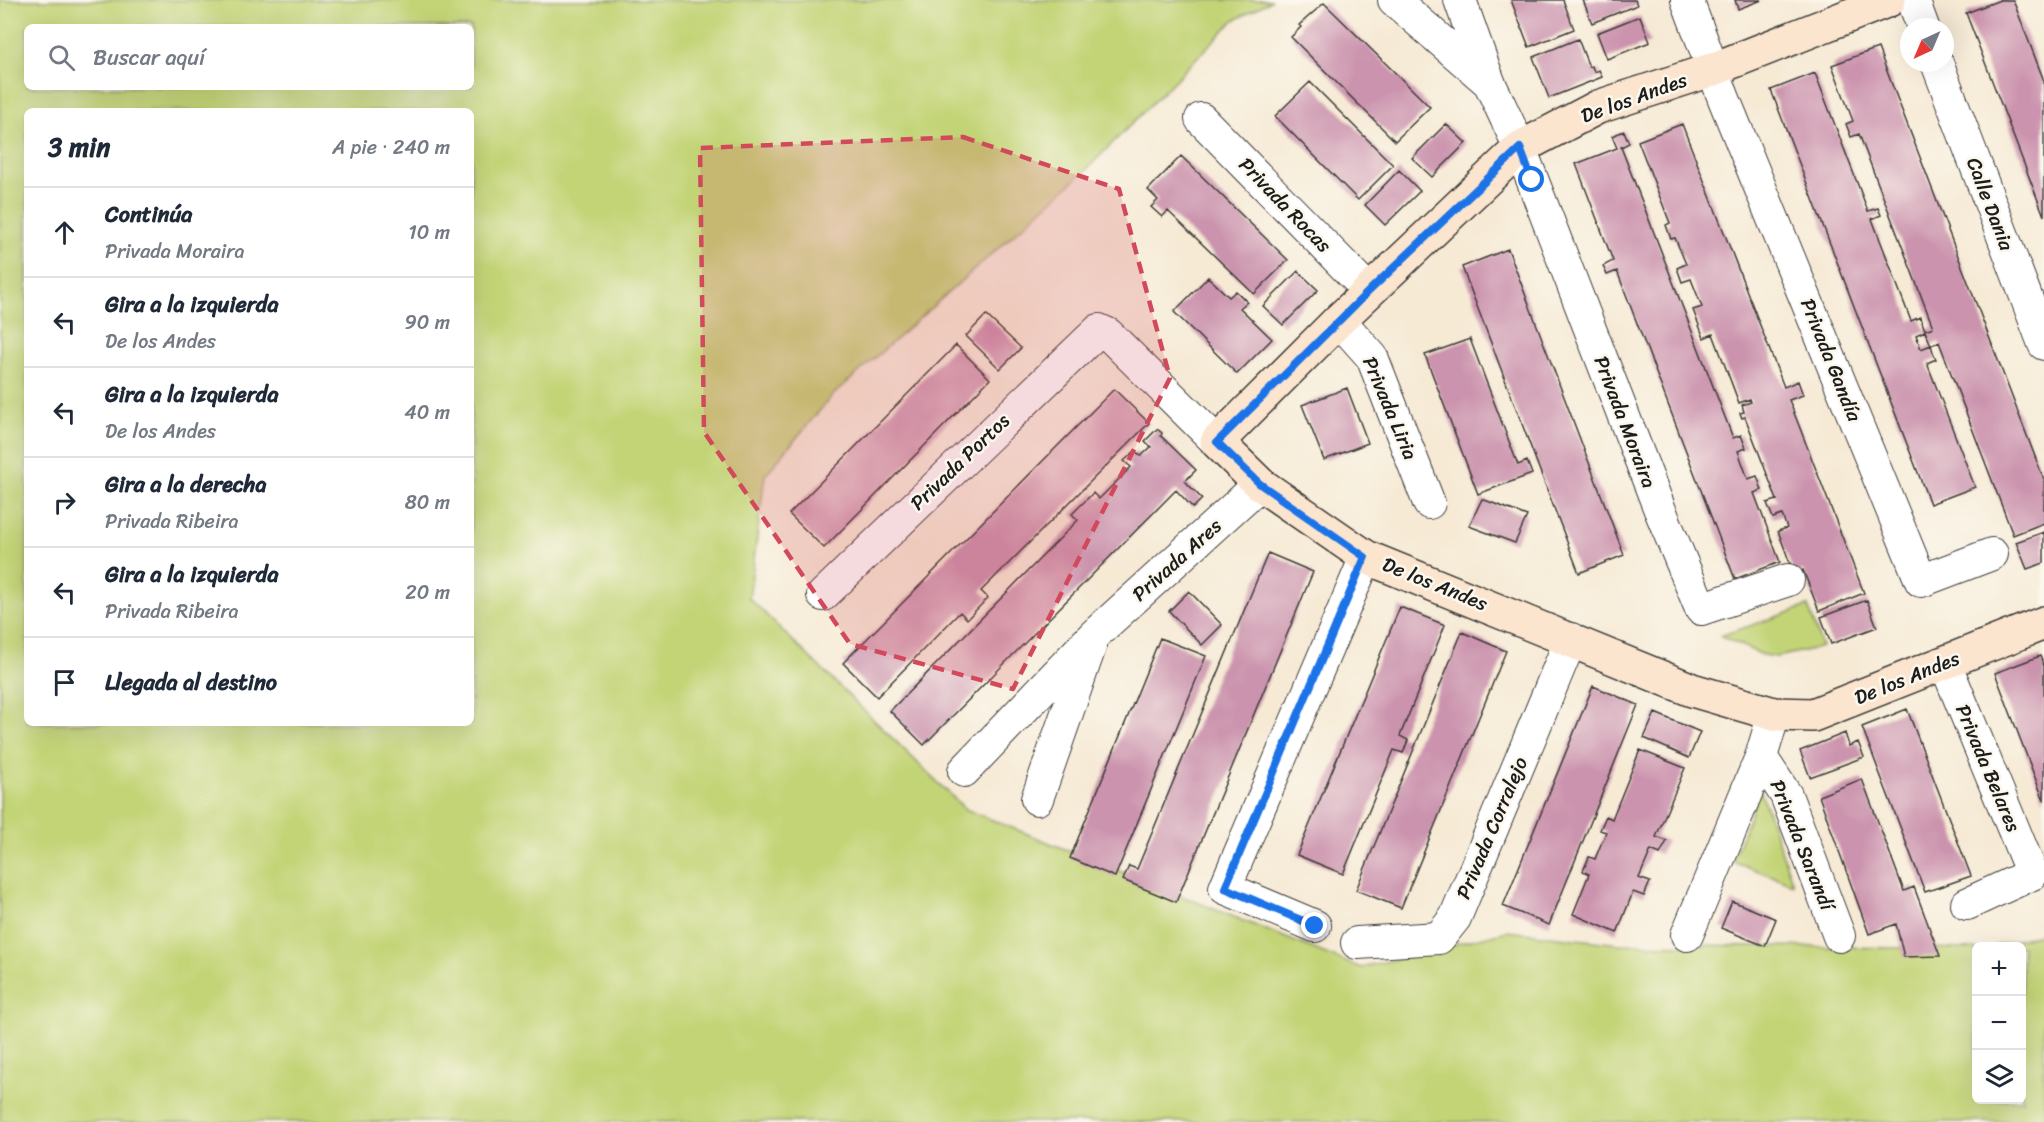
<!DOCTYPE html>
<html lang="es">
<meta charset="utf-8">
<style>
:root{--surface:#fff;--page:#f2f2f3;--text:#1f2937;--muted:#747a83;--line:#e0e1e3}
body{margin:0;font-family:Sriracha,sans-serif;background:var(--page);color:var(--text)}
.controls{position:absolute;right:18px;bottom:18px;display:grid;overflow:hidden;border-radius:9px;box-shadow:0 6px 24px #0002}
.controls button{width:54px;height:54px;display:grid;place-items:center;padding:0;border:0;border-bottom:2px solid var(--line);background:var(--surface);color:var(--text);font:30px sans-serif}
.compass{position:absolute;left:1900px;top:18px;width:54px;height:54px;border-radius:50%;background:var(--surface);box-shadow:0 6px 24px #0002;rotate:224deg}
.stop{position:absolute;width:18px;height:18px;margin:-14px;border:4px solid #1a73e8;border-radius:50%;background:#fff}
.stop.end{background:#1a73e8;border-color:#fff;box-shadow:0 2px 6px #0008}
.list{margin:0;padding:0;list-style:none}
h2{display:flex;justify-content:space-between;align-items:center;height:78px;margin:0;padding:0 24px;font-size:26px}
h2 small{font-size:20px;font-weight:400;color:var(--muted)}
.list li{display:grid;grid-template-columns:39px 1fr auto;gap:18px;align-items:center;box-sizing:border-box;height:90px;padding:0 24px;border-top:2px solid var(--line)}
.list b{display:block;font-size:22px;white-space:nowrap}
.list p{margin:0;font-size:20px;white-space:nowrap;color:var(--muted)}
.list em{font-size:20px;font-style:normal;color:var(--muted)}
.icon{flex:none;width:33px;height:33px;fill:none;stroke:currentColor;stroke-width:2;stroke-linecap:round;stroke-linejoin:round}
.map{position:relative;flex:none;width:2044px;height:1122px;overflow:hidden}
.search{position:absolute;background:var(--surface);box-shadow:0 6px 24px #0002;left:24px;top:24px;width:450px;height:66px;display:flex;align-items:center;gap:15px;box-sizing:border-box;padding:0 21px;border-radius:9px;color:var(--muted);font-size:22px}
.panel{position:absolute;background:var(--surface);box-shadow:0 6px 24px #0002;left:24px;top:108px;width:450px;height:618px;border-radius:9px}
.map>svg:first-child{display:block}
</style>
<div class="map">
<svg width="2044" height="1122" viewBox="0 0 2044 1122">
<rect width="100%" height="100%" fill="#fbf7ec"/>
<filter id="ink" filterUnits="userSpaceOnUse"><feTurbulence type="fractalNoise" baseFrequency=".0167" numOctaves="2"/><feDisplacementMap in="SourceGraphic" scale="12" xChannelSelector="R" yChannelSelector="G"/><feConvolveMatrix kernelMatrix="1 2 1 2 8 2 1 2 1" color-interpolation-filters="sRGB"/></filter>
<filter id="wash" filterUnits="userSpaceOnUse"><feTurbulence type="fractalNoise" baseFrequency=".008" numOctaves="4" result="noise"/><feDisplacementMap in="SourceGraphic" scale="24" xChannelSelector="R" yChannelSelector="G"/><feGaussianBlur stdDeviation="1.35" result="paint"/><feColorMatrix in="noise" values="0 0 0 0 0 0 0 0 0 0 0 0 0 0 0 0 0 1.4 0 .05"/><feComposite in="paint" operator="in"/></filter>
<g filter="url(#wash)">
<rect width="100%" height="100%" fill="#f6ead5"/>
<path fill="#c3d477" stroke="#70784a" stroke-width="1.5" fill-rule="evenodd" d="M0,0h1272l-39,21 -148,150 -253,225 -67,79 -16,123 216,211 396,159 146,-37 112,13 357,5v151h46v-154h-28l50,-13v189h-2044zM27,27h444v60h-444zM27,111h444v612h-444z
M1808,606l14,41 -45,10 -14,-2 -43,-19z
M1760,790l33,94 -61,-23z"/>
<g id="blocks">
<path fill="#cb93ad" d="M1511,0h52l11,29 -45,18z
M1583,0h52l2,5 -45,18z
M1735,0h27l-24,9z
M2000,0h13l31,81v135l-78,-203z
M1324,3l106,104 -35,34 -104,-104 10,-10 -2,-2z
M1640,16l10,26 -43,17 -10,-26z
M1578,39l11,28 3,-1 2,6 5,-2 3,7 -53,21 -16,-41z
M1878,48l166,432v43l-31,12 -74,-193 -8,3 -6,-14 -9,4 5,14 10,-4 2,7 3,7 -9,4 48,124 -45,17 -159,-414 44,-17 53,138 10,-3 3,7 -9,4 39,102 9,-4 5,13 8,-3 -74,-193 -8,3 -5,-13 7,-3 -21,-56z
M1310,82l83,83 -35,35 -83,-84z
M1446,124l20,19 -34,34 -20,-19z
M1682,124l102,263 14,-6 5,14 -14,5 75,193 -45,18 -16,-41 -9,4 -16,-43 9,-3 -5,-13 -9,3 -6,-15 10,-3 -32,-83 -3,1 -2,-5 4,-1 -2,-7 9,-3 -1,-3 -11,4 -26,-69 -9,4 -11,-28 9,-3 -11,-28 -9,3 -5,-14 9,-4 -11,-26 -4,1 -5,-14 4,-2 -32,-82z
M1624,131l5,12 -8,4 112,291 8,-3 5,13 -8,3 10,28 9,-3 5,14 -8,3 26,69 -45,17 -118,-308 -10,4 -4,-9 10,-5 -37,-97 41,-16 -5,-12z
M1181,156l107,104 -34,34 -86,-83 -6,6 -11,-10 7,-7 -10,-10z
M1399,170l21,21 -35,34 -20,-20z
M1508,249l116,306 -45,18 -117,-306z
M1298,271l20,19 -35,35 -20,-19z
M1208,277l21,20 7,-6 11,11 -7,6 32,31 -35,35 -63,-62z
M986,315l35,33 -21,21 -34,-33z
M1470,339l48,126 9,-4 5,13 -54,20 -53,-139z
M956,345l34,34 -166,169 -35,-34z
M1347,388l21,55 -44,17 -22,-55z
M1114,389l35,34 -168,168 7,7 -21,21 -7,-7 -83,85 -34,-34z
M1157,429l5,4 -1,3 35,34 -11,11 17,18 -9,9 -17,-18 -252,255 -34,-34 188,-191 -6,-6 21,-21 6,6 32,-32 -7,-6 11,-10 6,5 10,-9 -6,-6z
M1482,499l45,17 -12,27 -46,-17z
M2044,532v31l-17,6 -11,-27z
M1268,553l45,19 -137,330 -53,-22 6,-14 8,3z
M1189,591l33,34 -20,20 -33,-34z
M1867,600l10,27 -46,17 -10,-27z
M1400,607l45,18 -45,111 8,4 -5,13 -9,-3 -51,124 -46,-19z
M1462,632l44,19 -105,257 -45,-18z
M1160,638l46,18 -91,221 -45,-19z
M2040,656l4,10v135l-49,-128z
M1593,686l45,19 -89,220 -46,-19z
M1907,709l64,167 -46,16 -63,-165z
M1655,713l45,19 -11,26 -45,-20z
M1845,733l4,13 9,-4 6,15 -54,20 -10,-26z
M1640,750l45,18 -29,69 11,4 -7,13 -9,-4 -12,28 11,4 -6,14 -11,-4 -16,41 -44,-19 16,-40 -6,-3 6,-14 6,2 11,-27 -6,-2 6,-14 6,3z
M1862,779l42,112 10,-4 26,69 -36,1 -8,-33 -27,10 -50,-138z
M1732,901l44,18 -11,27 -44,-18z"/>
</g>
</g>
<g filter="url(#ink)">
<use href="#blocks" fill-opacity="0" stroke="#3d3b38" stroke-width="1.5"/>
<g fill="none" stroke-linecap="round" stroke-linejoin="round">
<defs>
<path id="street" d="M1394,0l92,80
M1460,0l29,82 31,66 140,362 41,99 87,-29
M1687,0l37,99 197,482 71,-27
M1913,0l10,27
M1937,63l107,281
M1201,119l168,172
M1339,320l33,37 57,146
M823,595l276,-265 9,4 109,108
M1945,663l87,211 -65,30
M1761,757l25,38 53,141
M964,771l130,-136 166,-151
M1037,799l53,-152
M1315,926l-90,-38 141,-331
M1687,935l74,-178 13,-43
M1357,943l82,-5 16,-20 116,-279"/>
<path id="secondary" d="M1889,0l-175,69 -116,38 -78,41 -181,172 -122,122 43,42 106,73 326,133 82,24 39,1 231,-92"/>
</defs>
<use href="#street" stroke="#3d3b38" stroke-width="34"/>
<use href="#secondary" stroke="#3d3b38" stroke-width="36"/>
<use href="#street" stroke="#fff" stroke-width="32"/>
<use href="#secondary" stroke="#fce5cf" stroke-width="33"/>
</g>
</g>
<g fill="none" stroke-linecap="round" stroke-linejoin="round" filter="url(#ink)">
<path stroke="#1a73e8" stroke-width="8" d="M1315,926l-90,-38 140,-331 -105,-73 -43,-42 152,-151 151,-143 12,32"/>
</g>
<path fill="#d1495b" fill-opacity="0.2" stroke="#d1495b" stroke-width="4.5" stroke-dasharray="12 8" stroke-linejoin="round" d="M963,137l156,52 51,189 -157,311 -163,-45 -146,-212 -4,-284z"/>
<g text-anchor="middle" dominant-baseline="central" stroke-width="5" stroke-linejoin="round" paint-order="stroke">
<g font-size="20" fill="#1c1c1c" stroke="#fbf7ec">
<text transform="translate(1634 98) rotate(-20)">De los Andes</text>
<text transform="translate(1990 204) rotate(69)">Calle Dania</text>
<text transform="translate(1285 205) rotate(46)">Privada Rocas</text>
<text transform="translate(1831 360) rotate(68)">Privada Gandía</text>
<text transform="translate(1390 408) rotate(67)">Privada Liria</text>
<text transform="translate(1625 422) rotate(69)">Privada Moraira</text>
<text transform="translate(960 462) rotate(-44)">Privada Portos</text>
<text transform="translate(1177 560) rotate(-42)">Privada Ares</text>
<text transform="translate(1435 584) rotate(22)">De los Andes</text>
<text transform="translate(1907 678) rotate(-22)">De los Andes</text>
<text transform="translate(1988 768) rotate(67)">Privada Belares</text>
<text transform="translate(1492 828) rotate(-67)">Privada Corralejo</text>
<text transform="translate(1802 845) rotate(68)">Privada Sarandí</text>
</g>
</g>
</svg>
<div class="controls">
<button>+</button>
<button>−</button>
<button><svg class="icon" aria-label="layers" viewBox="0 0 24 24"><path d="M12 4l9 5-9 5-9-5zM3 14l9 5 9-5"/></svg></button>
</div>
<svg class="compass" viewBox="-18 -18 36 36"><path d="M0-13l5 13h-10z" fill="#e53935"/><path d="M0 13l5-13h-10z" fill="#747a83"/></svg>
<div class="stop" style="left:1532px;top:180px"></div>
<div class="stop end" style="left:1315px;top:926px"></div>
<div class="search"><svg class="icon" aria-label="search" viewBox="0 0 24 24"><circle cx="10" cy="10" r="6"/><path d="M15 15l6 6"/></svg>Buscar aquí</div>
<section class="panel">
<h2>3 min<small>A pie · 240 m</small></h2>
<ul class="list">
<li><svg class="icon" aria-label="ahead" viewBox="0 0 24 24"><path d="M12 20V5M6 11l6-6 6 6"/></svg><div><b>Continúa</b><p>Privada Moraira</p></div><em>10 m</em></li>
<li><svg class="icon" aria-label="left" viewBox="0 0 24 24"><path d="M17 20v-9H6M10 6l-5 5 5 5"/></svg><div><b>Gira a la izquierda</b><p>De los Andes</p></div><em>90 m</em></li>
<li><svg class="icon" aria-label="left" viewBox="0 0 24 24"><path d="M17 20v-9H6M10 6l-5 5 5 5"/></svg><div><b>Gira a la izquierda</b><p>De los Andes</p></div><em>40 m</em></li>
<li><svg class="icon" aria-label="right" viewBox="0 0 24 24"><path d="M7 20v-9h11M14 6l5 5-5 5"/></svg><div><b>Gira a la derecha</b><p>Privada Ribeira</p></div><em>80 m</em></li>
<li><svg class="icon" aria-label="left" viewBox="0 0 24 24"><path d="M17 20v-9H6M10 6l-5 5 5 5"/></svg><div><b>Gira a la izquierda</b><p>Privada Ribeira</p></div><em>20 m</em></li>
<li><svg class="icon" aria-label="arrive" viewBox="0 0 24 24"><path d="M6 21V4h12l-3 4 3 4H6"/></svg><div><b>Llegada al destino</b></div></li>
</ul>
</section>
</div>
